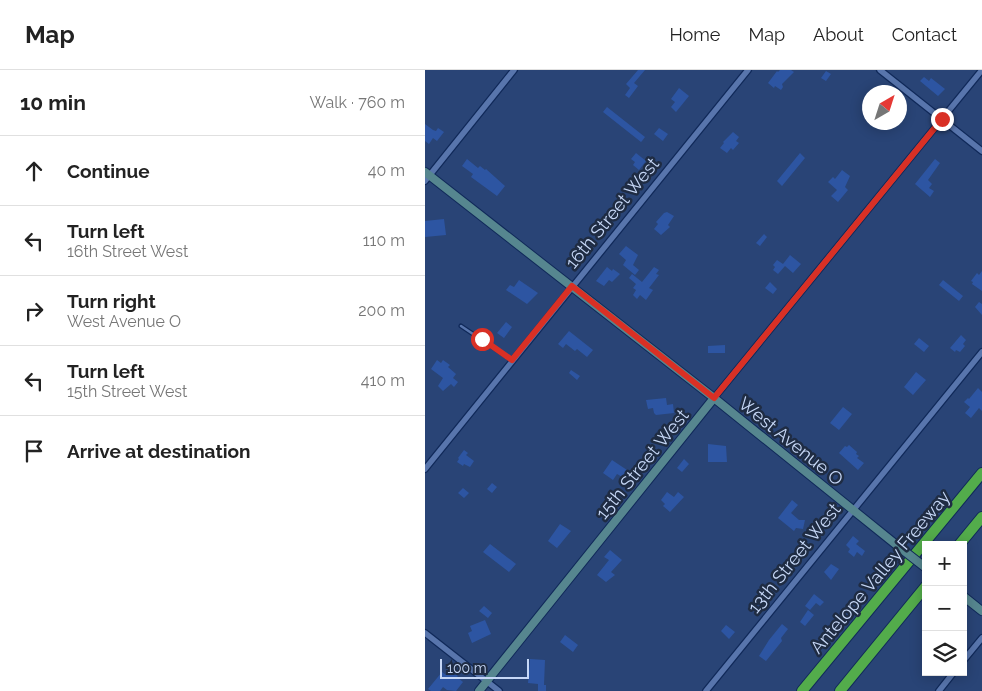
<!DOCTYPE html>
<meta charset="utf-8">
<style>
:root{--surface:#fff;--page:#f6f6f6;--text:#222;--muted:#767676;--line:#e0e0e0}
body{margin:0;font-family:Raleway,sans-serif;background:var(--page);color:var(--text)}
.controls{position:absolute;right:15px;bottom:15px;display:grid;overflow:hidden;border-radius:0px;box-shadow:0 2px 12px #0003}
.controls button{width:45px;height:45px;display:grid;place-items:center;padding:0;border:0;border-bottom:1px solid var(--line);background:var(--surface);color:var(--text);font:25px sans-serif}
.compass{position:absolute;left:437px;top:15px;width:45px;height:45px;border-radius:50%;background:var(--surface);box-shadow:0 2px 12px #0003;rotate:39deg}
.scale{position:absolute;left:15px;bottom:12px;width:89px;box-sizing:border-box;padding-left:5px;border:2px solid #c6d7f6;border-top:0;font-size:14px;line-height:18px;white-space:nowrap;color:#c6d7f6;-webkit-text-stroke:4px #1f2c43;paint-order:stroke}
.stop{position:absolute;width:15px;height:15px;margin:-11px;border:4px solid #d93025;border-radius:50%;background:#fff}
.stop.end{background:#d93025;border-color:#fff;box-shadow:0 1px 5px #0008}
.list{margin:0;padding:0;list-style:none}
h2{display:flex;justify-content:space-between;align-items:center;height:65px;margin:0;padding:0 20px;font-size:21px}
h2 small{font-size:16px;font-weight:400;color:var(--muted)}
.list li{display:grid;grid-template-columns:32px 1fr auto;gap:15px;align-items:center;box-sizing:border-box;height:70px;padding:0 20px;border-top:1px solid var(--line)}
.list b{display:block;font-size:19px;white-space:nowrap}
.list p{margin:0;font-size:16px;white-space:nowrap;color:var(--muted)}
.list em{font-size:16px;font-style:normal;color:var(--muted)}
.icon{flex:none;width:28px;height:28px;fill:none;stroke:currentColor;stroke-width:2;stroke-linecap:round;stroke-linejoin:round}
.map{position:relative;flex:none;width:557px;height:621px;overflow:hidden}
header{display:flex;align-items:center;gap:30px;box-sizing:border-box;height:70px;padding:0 25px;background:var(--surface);border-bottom:1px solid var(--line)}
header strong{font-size:24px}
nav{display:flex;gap:28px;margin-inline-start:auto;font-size:18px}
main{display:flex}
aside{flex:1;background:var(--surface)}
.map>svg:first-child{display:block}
</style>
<header>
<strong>Map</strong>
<nav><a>Home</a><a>Map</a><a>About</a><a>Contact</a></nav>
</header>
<main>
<aside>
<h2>10 min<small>Walk · 760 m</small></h2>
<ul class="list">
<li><svg class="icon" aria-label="ahead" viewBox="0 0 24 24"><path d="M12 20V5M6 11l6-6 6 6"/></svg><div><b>Continue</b></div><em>40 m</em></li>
<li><svg class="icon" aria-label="left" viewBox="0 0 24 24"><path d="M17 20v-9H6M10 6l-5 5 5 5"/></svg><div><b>Turn left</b><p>16th Street West</p></div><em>110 m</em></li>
<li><svg class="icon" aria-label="right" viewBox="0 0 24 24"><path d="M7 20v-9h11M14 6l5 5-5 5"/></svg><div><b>Turn right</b><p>West Avenue O</p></div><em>200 m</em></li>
<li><svg class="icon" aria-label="left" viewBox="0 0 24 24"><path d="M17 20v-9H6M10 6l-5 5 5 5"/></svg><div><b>Turn left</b><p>15th Street West</p></div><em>410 m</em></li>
<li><svg class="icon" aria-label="arrive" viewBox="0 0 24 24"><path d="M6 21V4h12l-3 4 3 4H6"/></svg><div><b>Arrive at destination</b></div></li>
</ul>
</aside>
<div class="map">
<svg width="557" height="621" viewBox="0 0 557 621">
<rect width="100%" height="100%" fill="#294476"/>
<path fill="#2d55a2" d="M213,0h7l-11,13 4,3 -9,12 -4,-3 5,-7 -4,-4z
M355,0h11l3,2 -12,12 1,3 -2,3 -6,-4 -1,2 -6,-5 9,-12 1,1z
M401,1l5,3 -5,7 -5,-3z
M499,7l5,4 2,-3 14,11 -7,7 -18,-15z
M254,18l10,8 -13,16 -5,-5 4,-5 -4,-3z
M182,37l38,30 -3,4 -1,1 -38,-30z
M0,54l8,6 3,1 2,-3 6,4 -7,9 -4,-3 -4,6 -4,-3z
M234,58l9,6 -5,7 -9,-7z
M308,62l6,5 -3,4 3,2 -6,7 -2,-2 -4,5 -7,-5 4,-5 -1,-1z
M211,83l10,8 -7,9 -6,-5 2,-3 -4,-3z
M375,83l5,5 -23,28 -5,-5z
M42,89l11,9 2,-2 5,4 1,-1 19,17 -8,10 -26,-19 2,-3 -11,-8z
M510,89l5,4 -12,17 4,4 -3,4 5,3 -4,6 -15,-13z
M417,100l8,6 -5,11 3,3 -10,12 -7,-6 6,-6 -9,-8 5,-5 2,2z
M242,142l7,4 -6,9 2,2 -9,8 -7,-6 4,-5 -2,-2 8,-9z
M19,149l2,16 -21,2v-16z
M339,164l3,3 -7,9 -4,-3z
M201,176l12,9 -5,10 6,5 -4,5 -12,-10 3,-5 -7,-6z
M365,185l11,9 -8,9 -8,-7 -7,8 -5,-4 2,-3 -2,-2 4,-5 6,4z
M182,197l5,4 1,-2 7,5 -8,8 -3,-2 -5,6 -8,-5z
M229,197l5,3 -3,4 3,1 -10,13 4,2 -7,10 -6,-5 -3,4 -4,-4 3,-5 -3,-2 3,-4 -7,-6 3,-4 10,8z
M557,201v20l-10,-7 1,-2 -2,-1 6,-8 2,2z
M94,210l19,13 -11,11 -21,-14 4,-5 4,2z
M518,210l20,16 -4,5 -20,-16z
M345,212l7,7 -4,5 -8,-6z
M554,232l3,2v11l-7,-8z
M81,252l6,5 -8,11 -7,-5z
M144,261l24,19 -6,7 -10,-8 -2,2 -9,-7 -3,4 -5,-4z
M536,265l5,5 -3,4 2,2 -5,6 -4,-2 -1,2 -5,-4z
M494,268l10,8 -5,6 -10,-8z
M300,275v8h-17v-7z
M12,290l4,3 2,-3 7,5 -2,2 8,7 -3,4 5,4 -4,5 -3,-3 -8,7 -5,-5 5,-8 -12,-9z
M146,300l9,6 -3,4 -8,-7z
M491,302l10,8 -13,15 -9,-8z
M553,318l4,4v19l-3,-3 -8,10 -6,-5 5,-6 -6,-5 4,-4 1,1z
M241,328l1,7 6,-1 1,9 -18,2 -2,-2 -1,-5 -5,1 -2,-9z
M418,337l9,7 -13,16 -9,-7z
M283,374l18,2 1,16h-19z
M424,375l8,7 -1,2 3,2 -2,2 7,5 -6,7 -19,-17 6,-7 2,1z
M39,380l4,3 -2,2 8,6 -4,6 -6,-3 -1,2 -6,-4 2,-3 -1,-1z
M259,389l5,5 -7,8 -5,-4z
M187,390l24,16 -5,6 -14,-8 -4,6 -10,-7z
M67,413l5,4 -5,6 -5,-4z
M38,418l6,5 -5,5 -6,-5z
M242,422l7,5 4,-5 6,5 -14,15 -7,-6 2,-2 -4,-4z
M367,430l6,5 -7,8 8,7h6l-2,9 -7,-1 -2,3 -16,-13z
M135,454l11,7 -14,17 -9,-7z
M428,466l6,5 -3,3 9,7 -3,5 -5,-4 -3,5 -6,-5 2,-3 -4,-4z
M65,474l26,20 -7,8 -26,-20z
M185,480l12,10 -11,12 4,3 -9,7 -9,-7 12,-15 -5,-3z
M406,494l8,5 -8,11 -7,-8z
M389,524l10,8 -4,4 -4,-3 -6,7 -5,-4z
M59,536l8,7 -4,5 -9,-7z
M383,540l6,5 -9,11 -5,-4z
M60,550l6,14 -19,9 -4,-10 4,-2 -2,-5z
M357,554l6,5 -7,9 1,3 -16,20 -7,-5 10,-16z
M301,555l9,7 -6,7 -8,-8z
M140,565l13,10 -5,7 -13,-10z
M105,589l15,1 -1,25h2v6h-8v-7l-10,-1z
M25,600l8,6 -1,1 6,5 -7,9 -9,-1 -4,-3 -3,4h-9l-3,-2 14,-17 4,3z"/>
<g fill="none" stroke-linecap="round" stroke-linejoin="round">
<defs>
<path id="lane" d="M36,256l51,34"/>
<path id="street" d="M455,0l102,81
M0,111l89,-111
M289,328l268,-328
M0,399l323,-399
M0,563l74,58
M538,591l19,-23
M281,621l276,-339
M514,621l15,-19"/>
<path id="secondary" d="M0,102l289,226 185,149
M538,526l19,15
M54,621l235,-293"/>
<path id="highway" d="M534,475l23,-28
M377,621l180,-218
M415,621l86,-105"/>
</defs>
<use href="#lane" stroke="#102959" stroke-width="5"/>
<use href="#street" stroke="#102959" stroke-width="8"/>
<use href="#secondary" stroke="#102959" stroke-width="10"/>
<use href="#highway" stroke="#102959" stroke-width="12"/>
<use href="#lane" stroke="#5875ac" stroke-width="2.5"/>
<use href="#street" stroke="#5875ac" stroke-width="5.5"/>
<use href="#secondary" stroke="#56868f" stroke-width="8"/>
<use href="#highway" stroke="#53ac4b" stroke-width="10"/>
<defs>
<path id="secondary-bridge" d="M474,477l27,21"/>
</defs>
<use href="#secondary-bridge" stroke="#102959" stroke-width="10" stroke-linecap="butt"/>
<use href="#secondary-bridge" stroke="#56868f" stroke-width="8"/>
</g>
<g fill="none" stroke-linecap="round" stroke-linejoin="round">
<path stroke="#d93025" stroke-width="6" d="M57,269l30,21 60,-74 142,112 228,-279"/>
</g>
<g text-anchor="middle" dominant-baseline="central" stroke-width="5" stroke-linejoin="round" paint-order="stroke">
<g font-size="18" fill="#c6d7f6" stroke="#1f2c43">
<text transform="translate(187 143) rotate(-51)">16th Street West</text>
<text transform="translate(366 371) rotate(39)">West Avenue O</text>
<text transform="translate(217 394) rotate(-51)">15th Street West</text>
<text transform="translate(369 488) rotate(-51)">13th Street West</text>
<text transform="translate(455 502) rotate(-50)">Antelope Valley Freeway</text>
</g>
</g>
</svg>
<div class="controls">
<button>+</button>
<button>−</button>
<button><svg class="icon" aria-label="layers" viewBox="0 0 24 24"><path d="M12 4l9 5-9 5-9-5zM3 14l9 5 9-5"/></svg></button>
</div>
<svg class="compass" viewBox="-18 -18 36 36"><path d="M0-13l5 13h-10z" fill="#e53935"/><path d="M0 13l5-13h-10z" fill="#767676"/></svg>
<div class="scale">100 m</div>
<div class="stop" style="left:57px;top:269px"></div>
<div class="stop end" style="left:517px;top:49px"></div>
</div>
</main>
